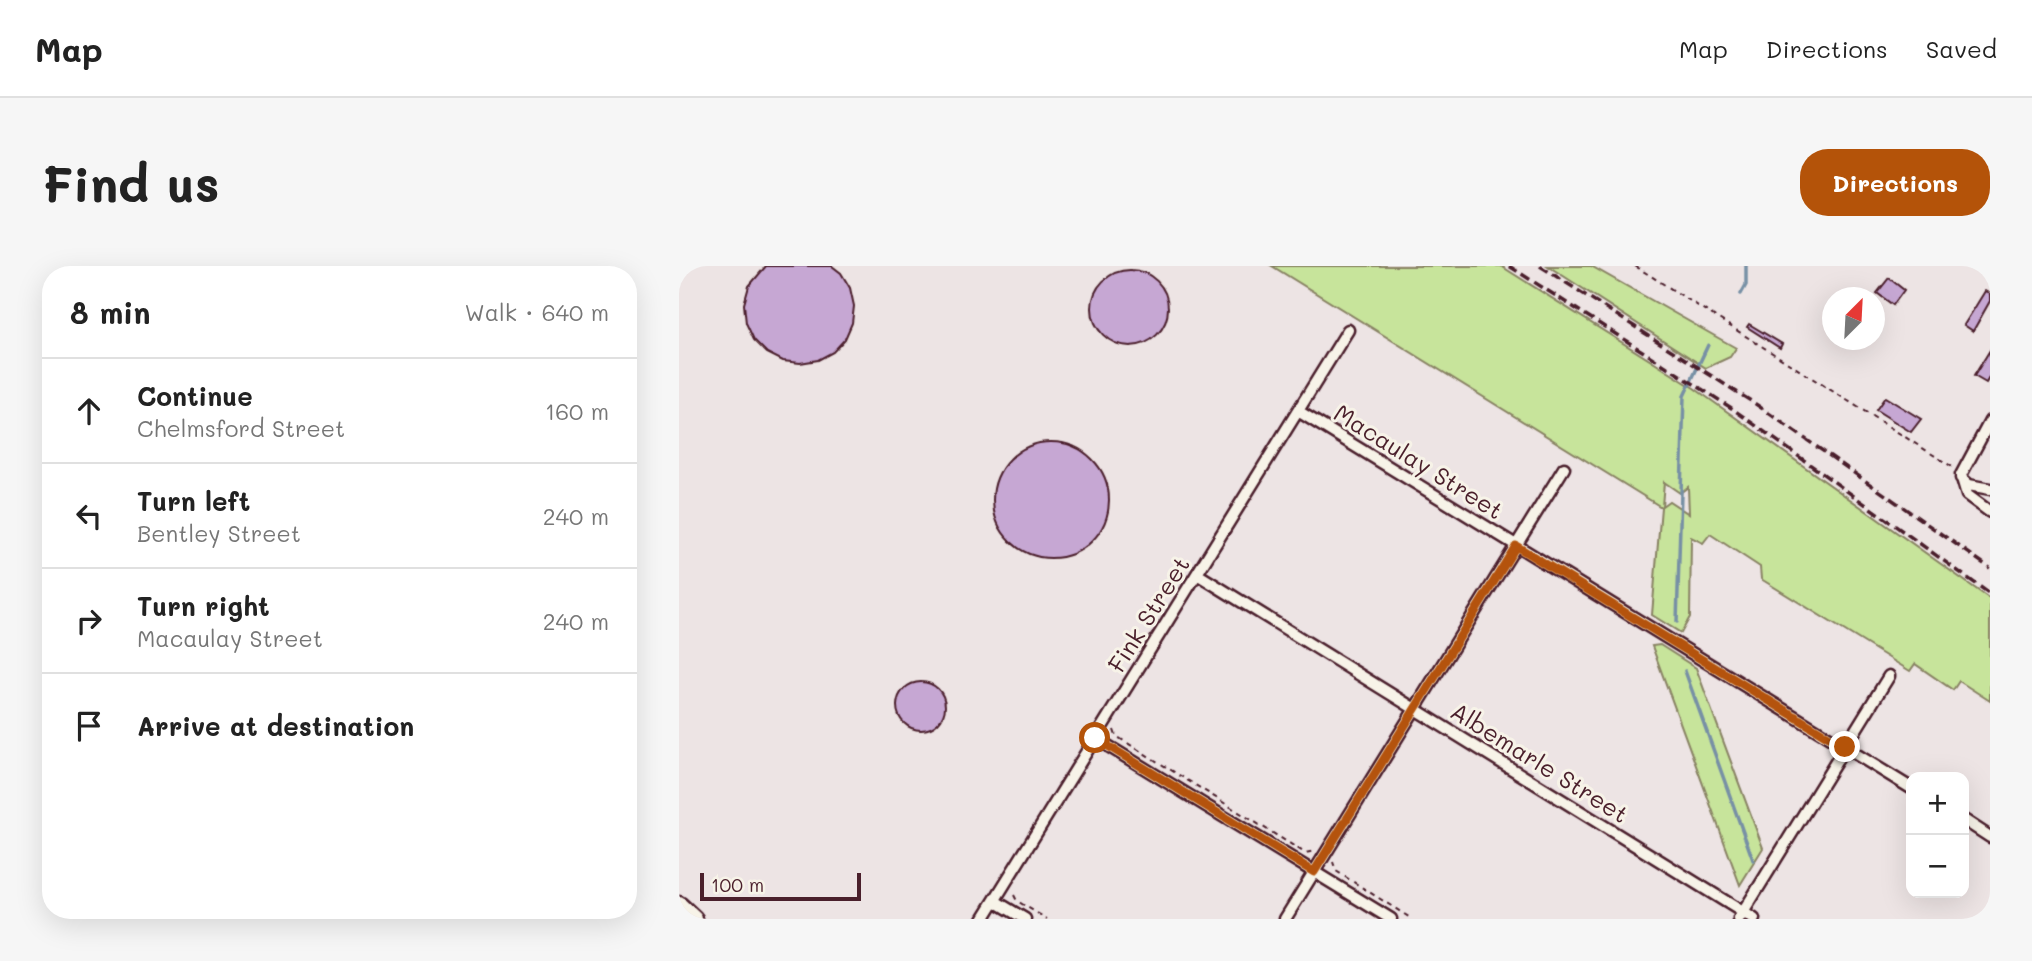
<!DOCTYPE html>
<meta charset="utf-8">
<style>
:root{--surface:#fff;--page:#f6f6f6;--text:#222;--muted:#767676;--line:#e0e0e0;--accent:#b45309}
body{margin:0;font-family:Mali,sans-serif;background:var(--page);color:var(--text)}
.controls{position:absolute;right:21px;bottom:21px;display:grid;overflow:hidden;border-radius:14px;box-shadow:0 7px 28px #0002}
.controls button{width:63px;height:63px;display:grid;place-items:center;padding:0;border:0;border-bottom:2px solid var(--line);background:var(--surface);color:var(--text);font:35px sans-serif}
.compass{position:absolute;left:1143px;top:21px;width:63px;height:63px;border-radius:50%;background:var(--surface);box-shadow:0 7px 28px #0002;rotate:24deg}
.scale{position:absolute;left:21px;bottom:18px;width:161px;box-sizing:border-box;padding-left:7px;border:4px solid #4a1f2b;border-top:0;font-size:19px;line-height:24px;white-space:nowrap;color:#4a1f2b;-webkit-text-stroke:5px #f7f3e8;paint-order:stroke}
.stop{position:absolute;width:21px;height:21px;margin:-16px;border:5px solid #b45309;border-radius:50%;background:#fff}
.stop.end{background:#b45309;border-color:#fff;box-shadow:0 2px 7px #0008}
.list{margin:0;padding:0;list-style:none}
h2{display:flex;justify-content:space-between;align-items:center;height:91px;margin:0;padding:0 28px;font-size:30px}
h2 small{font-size:23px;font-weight:400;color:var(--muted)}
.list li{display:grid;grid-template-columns:46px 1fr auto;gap:21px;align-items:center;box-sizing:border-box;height:105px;padding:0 28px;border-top:2px solid var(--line)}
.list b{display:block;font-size:26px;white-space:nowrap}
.list p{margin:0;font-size:23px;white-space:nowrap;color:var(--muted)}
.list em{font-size:23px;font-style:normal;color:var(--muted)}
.icon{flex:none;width:38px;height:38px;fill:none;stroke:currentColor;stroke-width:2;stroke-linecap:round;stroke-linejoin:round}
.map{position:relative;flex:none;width:1311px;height:653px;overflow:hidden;border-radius:28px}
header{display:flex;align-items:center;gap:42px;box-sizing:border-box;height:98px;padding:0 35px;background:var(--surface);border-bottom:2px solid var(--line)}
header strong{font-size:33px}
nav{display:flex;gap:38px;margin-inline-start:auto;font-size:24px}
.intro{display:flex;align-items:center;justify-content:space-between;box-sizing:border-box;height:168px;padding:0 42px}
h1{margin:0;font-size:49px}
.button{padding:18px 32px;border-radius:28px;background:var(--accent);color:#fff;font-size:24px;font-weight:700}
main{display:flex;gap:42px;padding:0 42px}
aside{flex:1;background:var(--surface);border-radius:28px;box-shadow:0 7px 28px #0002}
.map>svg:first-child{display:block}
</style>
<header>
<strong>Map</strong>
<nav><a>Map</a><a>Directions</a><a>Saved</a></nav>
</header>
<div class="intro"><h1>Find us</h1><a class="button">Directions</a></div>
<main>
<aside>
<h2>8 min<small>Walk · 640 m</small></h2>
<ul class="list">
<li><svg class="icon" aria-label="ahead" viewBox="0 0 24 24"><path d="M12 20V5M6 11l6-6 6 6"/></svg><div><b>Continue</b><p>Chelmsford Street</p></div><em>160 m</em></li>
<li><svg class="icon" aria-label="left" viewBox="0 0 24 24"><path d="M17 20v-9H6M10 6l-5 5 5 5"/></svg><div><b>Turn left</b><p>Bentley Street</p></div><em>240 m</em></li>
<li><svg class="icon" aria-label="right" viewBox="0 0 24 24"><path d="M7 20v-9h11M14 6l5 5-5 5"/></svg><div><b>Turn right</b><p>Macaulay Street</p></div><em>240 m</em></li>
<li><svg class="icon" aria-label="arrive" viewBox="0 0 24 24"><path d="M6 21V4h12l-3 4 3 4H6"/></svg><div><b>Arrive at destination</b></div></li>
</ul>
</aside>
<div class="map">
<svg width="1311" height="653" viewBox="0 0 1311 653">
<rect width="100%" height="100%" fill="#ede4e4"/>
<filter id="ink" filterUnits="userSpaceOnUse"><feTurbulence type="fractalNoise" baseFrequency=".0143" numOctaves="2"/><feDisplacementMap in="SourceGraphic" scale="14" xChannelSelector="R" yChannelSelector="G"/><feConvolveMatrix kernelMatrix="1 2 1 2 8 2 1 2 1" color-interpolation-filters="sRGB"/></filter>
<g filter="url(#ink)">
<path fill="#c7e49b" stroke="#888263" stroke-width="2" fill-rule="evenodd" d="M593,0h229l193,122 296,211v102l-31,-20 -6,9 -38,-26 -5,7 -149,-92 -1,-12 -50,-33 -7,9 -12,-6 -1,80 -9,16 -29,-18 9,-108zM985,216l16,11 8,-6 1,27 -20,-13 -7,5z
M869,0h43l145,82 -6,9 -24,11z
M981,379l36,23 67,180 -23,37 -88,-239z"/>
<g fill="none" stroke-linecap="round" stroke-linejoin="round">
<path stroke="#7790a5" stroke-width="3.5" d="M1062,28l5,-9v-19
M998,356l7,-226 24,-51
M1006,405l68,189"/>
</g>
<path fill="#c6a7d3" stroke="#4a1f2b" stroke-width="2" d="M87,0h66l9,7 9,15 4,18 -2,17 -7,16 -12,13 -15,8 -18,3 -17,-2 -16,-8 -13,-13 -8,-17 -2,-19 5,-18z
M413 42a38 38 0 1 1 76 0a38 38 0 1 1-76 0Z
M1210,12l15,12 -11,15 -16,-12z
M1306,25l5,3v7l-17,30 -9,-6z
M1070,58l33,20 -2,4 -33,-21z
M1311,84v26l-4,7 -12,-7z
M1206,131l36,22 -10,13 -35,-22z
M314 234a58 58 0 1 1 116 0a58 58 0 1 1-116 0Z
M218 440a24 24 0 1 1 48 0a24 24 0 1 1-48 0Z"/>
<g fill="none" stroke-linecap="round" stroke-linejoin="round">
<defs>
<path id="minor" d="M619,145l613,377
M1311,155l-29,54 6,20 23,17
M1282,212l8,7 21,4
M518,308l557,345
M416,472l296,181
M1285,554l26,17
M316,635l30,18
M304,653l365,-589
M606,653l279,-451
M1060,653l150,-243"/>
<path id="primary" d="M0,639l15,14"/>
</defs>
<use href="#minor" stroke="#4a1f2b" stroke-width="15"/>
<use href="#primary" stroke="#4a1f2b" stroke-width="21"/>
<path stroke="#4a1f2b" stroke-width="2" stroke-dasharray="5 5" stroke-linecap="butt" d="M956,0l319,202
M435,464l2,6 189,117 10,-2
M654,596l3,9 76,48
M335,629l3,6 30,18"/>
<use href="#minor" stroke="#f7f3e8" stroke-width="10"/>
<use href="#primary" stroke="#f7f3e8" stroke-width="16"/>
<path stroke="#4a1f2b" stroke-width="3.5" stroke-dasharray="10 5" stroke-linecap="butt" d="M830,0l221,141 260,187
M861,0l217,139 233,163"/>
</g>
</g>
<g fill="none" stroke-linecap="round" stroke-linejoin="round" filter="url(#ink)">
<path stroke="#b45309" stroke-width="9" d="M416,472l219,134 202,-326 329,201"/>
</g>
<g text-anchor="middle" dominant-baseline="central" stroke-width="6" stroke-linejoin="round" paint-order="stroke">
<g font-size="24" fill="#4a1f2b" stroke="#f7f3e8">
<text transform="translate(740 195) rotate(32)">Macaulay Street</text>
<text transform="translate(469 348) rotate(-58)">Fink Street</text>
<text transform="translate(861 496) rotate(32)">Albemarle Street</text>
</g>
</g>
</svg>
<div class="controls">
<button>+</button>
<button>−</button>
</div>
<svg class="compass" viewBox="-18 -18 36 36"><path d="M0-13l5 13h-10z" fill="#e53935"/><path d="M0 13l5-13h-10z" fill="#767676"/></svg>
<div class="scale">100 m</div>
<div class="stop" style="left:416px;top:472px"></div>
<div class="stop end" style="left:1166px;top:481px"></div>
</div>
</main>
